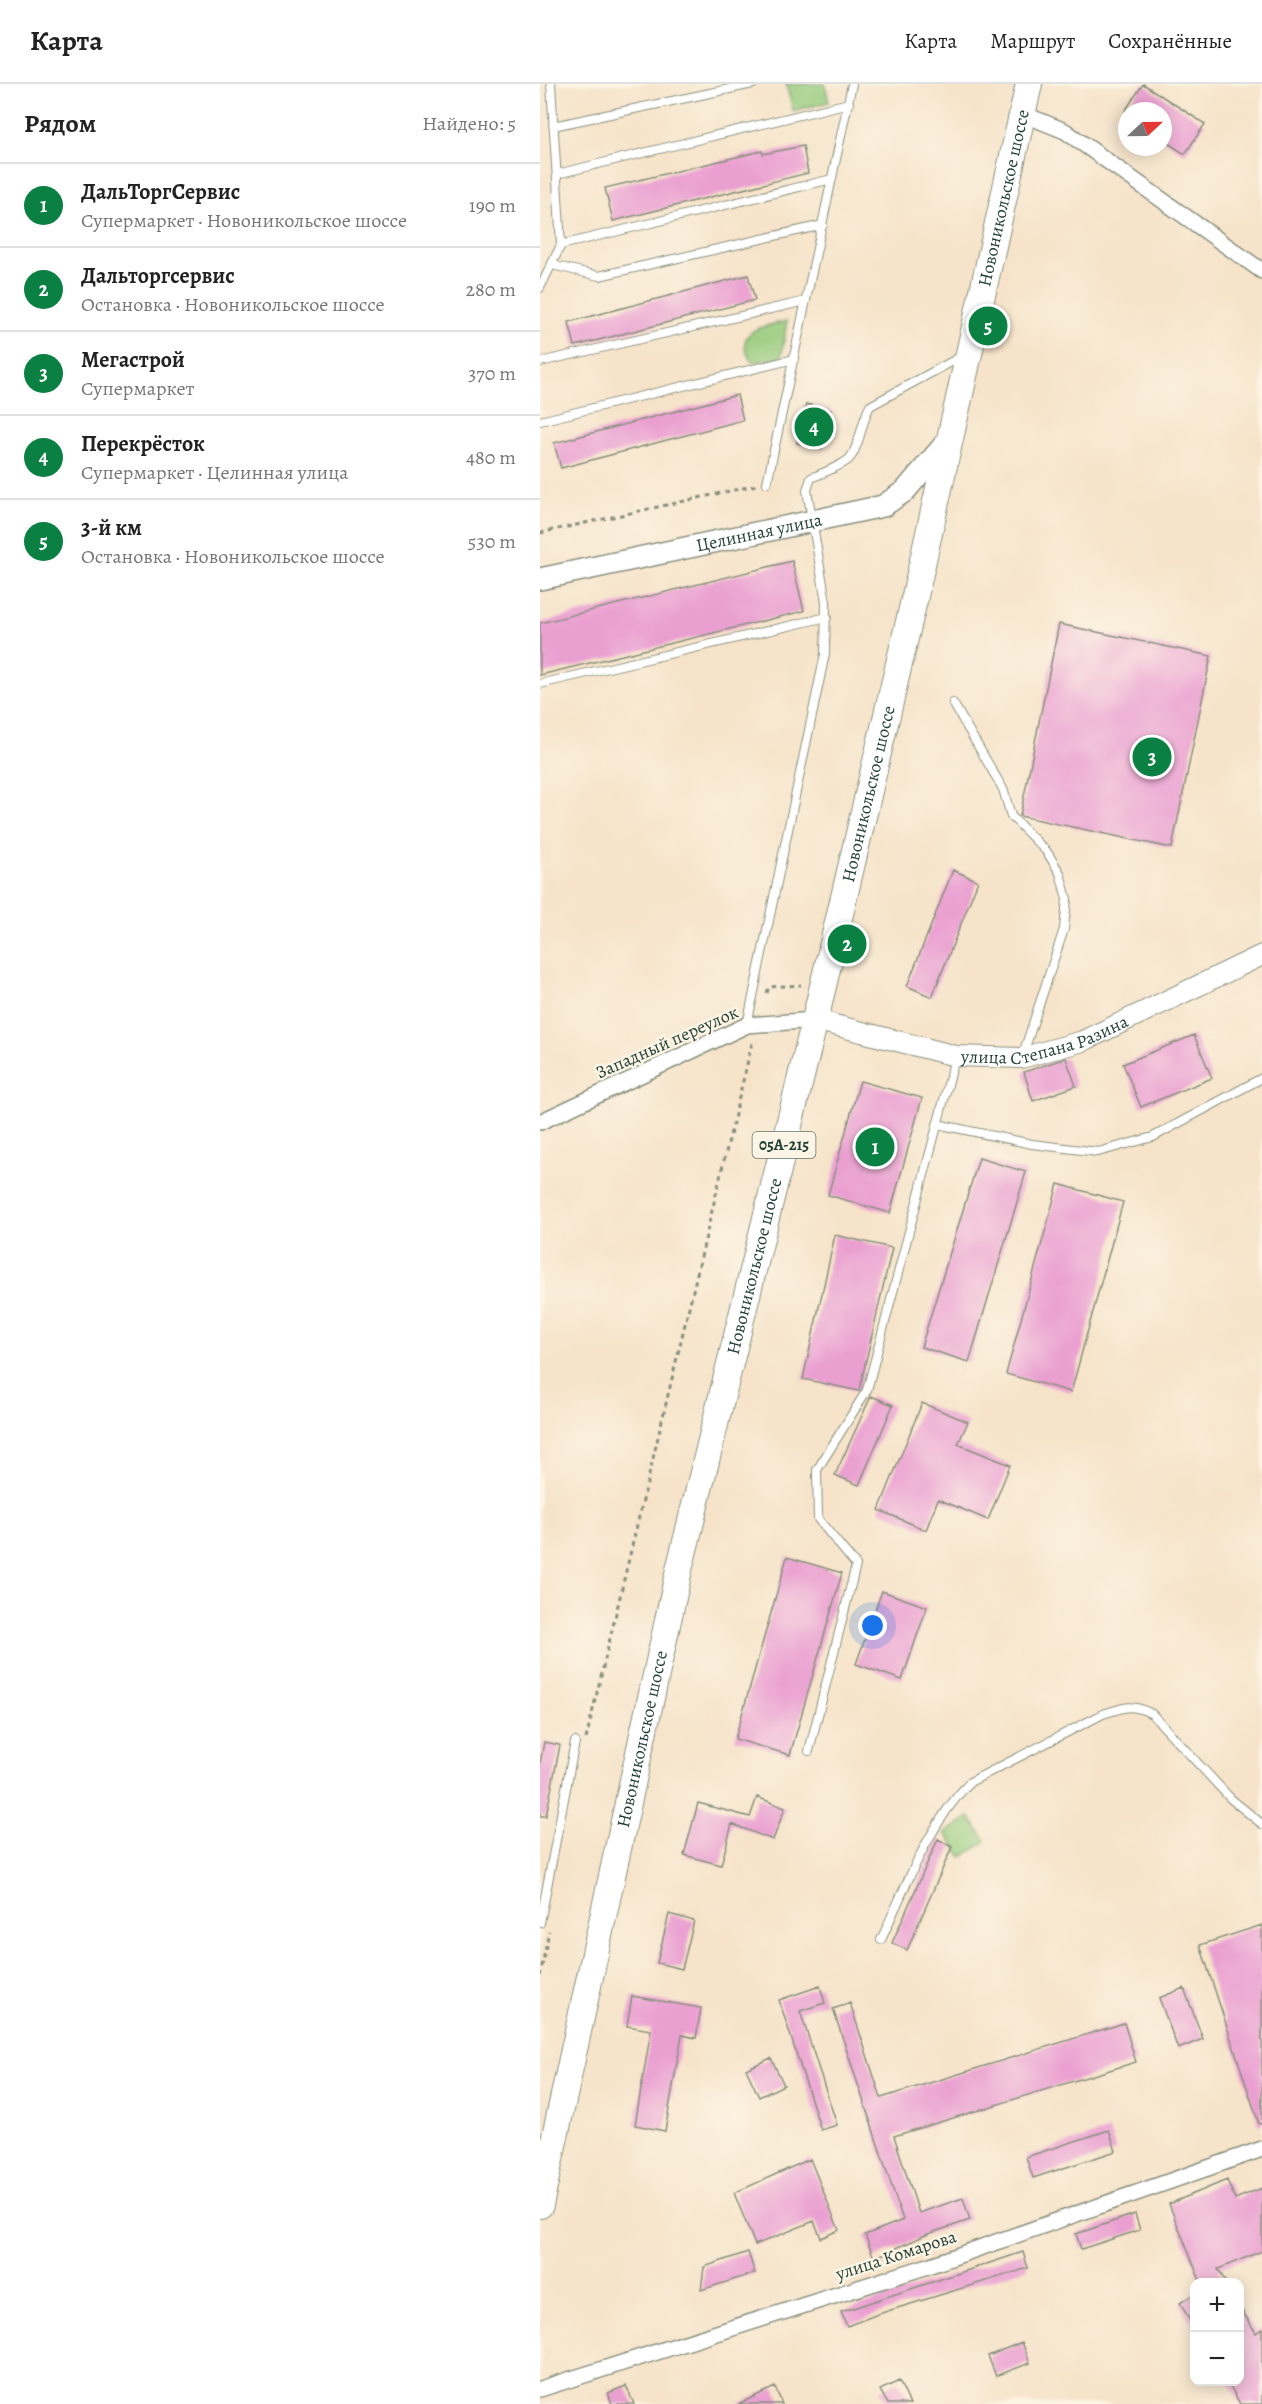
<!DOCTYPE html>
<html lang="ru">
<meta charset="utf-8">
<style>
:root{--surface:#fff;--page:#f6f6f6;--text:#222;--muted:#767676;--line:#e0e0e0;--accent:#0b8043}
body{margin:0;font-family:Alegreya,serif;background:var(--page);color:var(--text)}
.controls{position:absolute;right:18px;bottom:18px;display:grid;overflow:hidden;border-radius:12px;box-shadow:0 3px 15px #0003}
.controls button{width:54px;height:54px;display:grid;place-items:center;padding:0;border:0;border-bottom:2px solid var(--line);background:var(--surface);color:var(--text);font:30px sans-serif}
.compass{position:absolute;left:578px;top:18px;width:54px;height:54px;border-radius:50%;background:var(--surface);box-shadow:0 3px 15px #0003;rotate:68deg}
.you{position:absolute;left:333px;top:1542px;width:21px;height:21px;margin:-15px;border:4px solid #fff;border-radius:50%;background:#1a73e8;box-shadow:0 0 0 9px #1a73e833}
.badge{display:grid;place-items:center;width:39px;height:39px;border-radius:50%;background:var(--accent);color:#fff;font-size:20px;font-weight:700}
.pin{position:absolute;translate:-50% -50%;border:3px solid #fff;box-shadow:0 2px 6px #0006}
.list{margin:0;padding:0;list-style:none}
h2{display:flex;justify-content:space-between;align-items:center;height:78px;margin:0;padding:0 24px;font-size:26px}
h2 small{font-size:20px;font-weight:400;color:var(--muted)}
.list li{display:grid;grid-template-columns:39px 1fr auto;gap:18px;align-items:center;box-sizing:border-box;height:84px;padding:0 24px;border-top:2px solid var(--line)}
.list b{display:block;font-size:22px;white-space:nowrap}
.list p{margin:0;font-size:20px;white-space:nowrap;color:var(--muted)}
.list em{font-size:20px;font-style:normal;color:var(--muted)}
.map{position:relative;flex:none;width:722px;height:2320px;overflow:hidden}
header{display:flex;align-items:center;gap:36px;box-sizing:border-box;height:84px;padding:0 30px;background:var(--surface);border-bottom:2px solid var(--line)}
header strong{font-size:28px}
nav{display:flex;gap:33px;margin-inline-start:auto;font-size:21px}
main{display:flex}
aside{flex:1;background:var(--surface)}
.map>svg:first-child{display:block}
</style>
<header>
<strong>Карта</strong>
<nav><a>Карта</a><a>Маршрут</a><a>Сохранённые</a></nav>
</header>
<main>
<aside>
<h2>Рядом<small>Найдено: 5</small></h2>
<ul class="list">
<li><span class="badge">1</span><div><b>ДальТоргСервис</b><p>Супермаркет · Новоникольское шоссе</p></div><em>190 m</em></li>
<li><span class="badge">2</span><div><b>Дальторгсервис</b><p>Остановка · Новоникольское шоссе</p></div><em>280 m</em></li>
<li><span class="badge">3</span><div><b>Мегастрой</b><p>Супермаркет</p></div><em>370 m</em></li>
<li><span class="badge">4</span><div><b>Перекрёсток</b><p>Супермаркет · Целинная улица</p></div><em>480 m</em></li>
<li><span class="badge">5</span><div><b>3-й км</b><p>Остановка · Новоникольское шоссе</p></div><em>530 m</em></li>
</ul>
</aside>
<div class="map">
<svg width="722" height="2320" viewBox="0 0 722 2320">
<rect width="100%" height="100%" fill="#fcf5e5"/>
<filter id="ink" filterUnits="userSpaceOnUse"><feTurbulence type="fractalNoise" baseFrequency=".0167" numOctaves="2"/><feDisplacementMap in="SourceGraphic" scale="12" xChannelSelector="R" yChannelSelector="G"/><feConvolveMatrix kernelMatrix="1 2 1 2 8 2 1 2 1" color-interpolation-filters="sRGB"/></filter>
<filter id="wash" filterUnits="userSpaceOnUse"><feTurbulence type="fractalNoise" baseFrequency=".008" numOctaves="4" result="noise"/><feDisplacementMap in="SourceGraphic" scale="24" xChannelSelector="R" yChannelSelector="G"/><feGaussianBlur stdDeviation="1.35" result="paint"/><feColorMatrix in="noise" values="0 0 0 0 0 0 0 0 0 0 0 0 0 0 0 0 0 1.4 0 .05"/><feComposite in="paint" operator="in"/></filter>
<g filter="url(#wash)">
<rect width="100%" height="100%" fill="#f6e3c9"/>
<path fill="#97cb7d" stroke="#5b8458" stroke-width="1.5" d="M246,0h39l4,18 -36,9z
M247,237l-6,37 -29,4c-22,-32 12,-36 35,-41z
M429,1733l17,24 -24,16 -17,-24z"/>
<g id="blocks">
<path fill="#ea9fd1" d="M603,0l62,40 -20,30 -22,-14v-29h-38z
M263,62l5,27 -195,48 -8,-33 157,-37 1,3z
M208,191l7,25 -180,46 -6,-24z
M197,311l6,25 -182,48 -7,-25z
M266,320l25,6 -9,39 -25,-6z
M252,477l12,50 -264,64v-52z
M519,540l152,32 -39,192 -152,-32z
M413,786l25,11 -46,116 -25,-11z
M654,951l18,43 -71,29 -18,-43z
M526,974l10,28 -43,15 -9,-29z
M320,997l62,17 -32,115 -62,-18z
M439,1074l47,14 -57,190 -48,-15z
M518,1100l65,18 -52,190 -65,-18z
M295,1151l57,13 -33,143 -56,-12z
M331,1312l22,9 -34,80 -24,-10z
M382,1319l46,19 -10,22 52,21 -22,55 -50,-21 -12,31 -47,-20z
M247,1473l55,16 -52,182 -55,-16z
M342,1507l45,16 -25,73 -46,-16z
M4,1658l16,3 -14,71h-6v-53z
M217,1713l28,11 -12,32 -41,-16 -11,41 -37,-10 14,-52 52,14z
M398,1755l14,8 -45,103 -15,-7z
M129,1830l25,7 -12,48 -25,-6z
M722,1841v199h-3l-59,-179z
M280,1902l5,17 -25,8 37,114 -16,5 -42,-130z
M644,1904l19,51 -25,10 -19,-51z
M92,1912l69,12 -5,30 -14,-3 -17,96 -30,-6 16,-95 -24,-4z
M310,1919l31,95 243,-75 12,39 -242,74 25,77 44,-15 7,22 -42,14 -54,24 -9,-23 38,-15 -70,-211z
M231,1974l13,27 -25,12 -13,-28z
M569,2046l7,21 -83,27 -7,-21z
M270,2075l29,71 -18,8 -7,-17 -59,24 -21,-52z
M687,2096l8,19 27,-11v63l-44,18 8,14h-25l-32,-79z
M595,2130l5,16 -59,19 -5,-15z
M208,2168l7,21 -54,17 3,-23z
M483,2168l5,16 -150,46 -31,12 -6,-14z
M654,2210v34l-14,-25z
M699,2222l17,27 6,-4v75h-22l-12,-22h11z
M482,2258l8,21 -34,13 -8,-20z
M359,2297l11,23h-22l-8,-14z
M86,2302l8,18h-22l-4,-11z
M235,2303l7,17h-44z"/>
</g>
</g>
<g filter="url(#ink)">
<use href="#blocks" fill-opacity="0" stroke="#8a907e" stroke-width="1.5"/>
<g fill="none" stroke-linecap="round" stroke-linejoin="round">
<defs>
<path id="service" d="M13,42l200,-42
M17,90l292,-71
M21,161l271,-66
M12,181l47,11 224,-51
M0,204l21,-43 -10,-161
M0,278l266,-61
M0,337l254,-62
M227,399l85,-399
M0,600l287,-67
M413,619l50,86 8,27 36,36 13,21 7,26 -3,30 -41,125
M207,941l78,-371 1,-52 -19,-112 4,-12c11,-5 29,-11 38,-19 10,-10 13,-39 21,-53l92,-50
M397,1040l95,20 66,8 55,-15 109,-59
M269,1667l47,-186 -38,-46 -1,-49 50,-80 88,-332
M0,1839l35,-181
M341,1856c25,-54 47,-115 89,-158l133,-68c22,-7 29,-11 49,0l79,85 31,25"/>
<path id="minor" d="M483,30l42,17 197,140
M0,1038l207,-97 68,-5
M0,2305l385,-122 337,-118"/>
<g id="tertiary">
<path id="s1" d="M275,936l141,36 65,2 62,-17 179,-86"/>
</g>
<g id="secondary">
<path id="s2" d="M0,495l343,-73 22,-15 45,-53"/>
</g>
<g id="trunk">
<path id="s3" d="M0,2121l139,-635 136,-550 100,-424 114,-512"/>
</g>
</defs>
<use href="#service" stroke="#8a907e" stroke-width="10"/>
<use href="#minor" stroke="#8a907e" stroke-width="18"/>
<use href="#tertiary" stroke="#8a907e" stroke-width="22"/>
<use href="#secondary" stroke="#8a907e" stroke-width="24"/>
<use href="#trunk" stroke="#8a907e" stroke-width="28"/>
<path stroke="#8a907e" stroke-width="3" stroke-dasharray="4.5 4.5" stroke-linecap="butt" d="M0,449l217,-48
M227,909l2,-6 32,-2
M46,1655l167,-700
M0,1892l9,-45"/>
<use href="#service" stroke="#fff" stroke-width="8"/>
<use href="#minor" stroke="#fff" stroke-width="15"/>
<use href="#tertiary" stroke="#fff" stroke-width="20"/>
<use href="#secondary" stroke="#fff" stroke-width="21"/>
<use href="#trunk" stroke="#fff" stroke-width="26"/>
</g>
</g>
<g text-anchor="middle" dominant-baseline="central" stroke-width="5" stroke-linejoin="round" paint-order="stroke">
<rect fill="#fcf5e5" stroke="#617469" stroke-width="1.5" x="212.5" y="1048" width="63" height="26" rx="4.5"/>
<g font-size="16" font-weight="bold" fill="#1f3d34">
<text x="244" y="1061">05А-215</text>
</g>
<g font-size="18" fill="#1f3d34" stroke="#fcf5e5">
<text stroke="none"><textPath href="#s3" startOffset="2060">Новоникольское шоссе</textPath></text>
<text stroke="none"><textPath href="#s2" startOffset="224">Целинная улица</textPath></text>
<text stroke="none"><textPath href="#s3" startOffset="1449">Новоникольское шоссе</textPath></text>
<text stroke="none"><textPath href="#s1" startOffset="237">улица Степана Разина</textPath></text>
<text transform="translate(127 958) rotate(-24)">Западный переулок</text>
<text stroke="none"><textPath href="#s3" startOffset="963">Новоникольское шоссе</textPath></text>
<text stroke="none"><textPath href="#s3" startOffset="477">Новоникольское шоссе</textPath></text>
<text transform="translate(356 2171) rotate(-18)">улица Комарова</text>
</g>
</g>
</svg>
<div class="controls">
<button>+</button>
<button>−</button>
</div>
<svg class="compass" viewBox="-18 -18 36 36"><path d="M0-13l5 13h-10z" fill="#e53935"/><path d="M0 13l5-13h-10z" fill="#767676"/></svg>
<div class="you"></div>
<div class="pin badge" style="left:335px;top:1063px">1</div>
<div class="pin badge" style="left:307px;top:860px">2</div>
<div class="pin badge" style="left:612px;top:673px">3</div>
<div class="pin badge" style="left:274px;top:343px">4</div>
<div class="pin badge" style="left:448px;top:242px">5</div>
</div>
</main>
